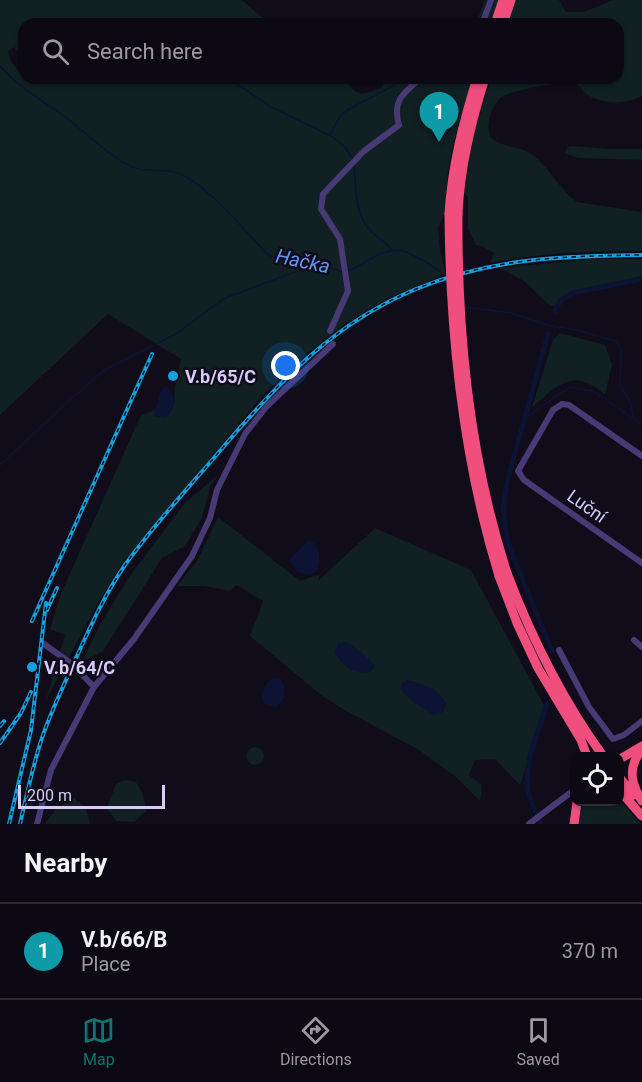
<!DOCTYPE html>
<meta charset="utf-8">
<style>
:root{--surface:#0d0914;--page:#1b1722;--text:#f1f3f6;--muted:#9a9aa0;--line:#2d2a34;--accent:#0f766e}
body{margin:0;font-family:Roboto,sans-serif;background:var(--page);color:var(--text)}
.controls{position:absolute;right:18px;bottom:18px;display:grid;overflow:hidden;border-radius:12px;box-shadow:0 2px 4px #0004}
.controls button{width:54px;height:54px;display:grid;place-items:center;padding:0;border:0;border-bottom:2px solid var(--line);background:var(--surface);color:var(--text);font:30px sans-serif}
.scale{position:absolute;left:18px;bottom:15px;width:147px;box-sizing:border-box;padding-left:6px;border:3px solid #d9cafa;border-top:0;font-size:16px;line-height:21px;white-space:nowrap;color:#d9cafa;-webkit-text-stroke:4px #110c1a;paint-order:stroke}
.you{position:absolute;left:286px;top:366px;width:21px;height:21px;margin:-15px;border:4px solid #fff;border-radius:50%;background:#1a73e8;box-shadow:0 0 0 9px #1a73e833}
.badge{display:grid;place-items:center;width:39px;height:39px;border-radius:50%;background:var(--accent);color:#fff;font-size:20px;font-weight:700}
.pin{position:absolute;translate:-50% -50px;filter:drop-shadow(0 2px 3px #0008)}
.pin::after{content:'';position:absolute;top:32px;width:21px;height:18px;background:inherit;clip-path:polygon(0 0,100% 0,50% 100%)}
.list{margin:0;padding:0;list-style:none}
h2{display:flex;justify-content:space-between;align-items:center;height:78px;margin:0;padding:0 24px;font-size:26px}
h2 small{font-size:20px;font-weight:400;color:var(--muted)}
.list li{display:grid;grid-template-columns:39px 1fr auto;gap:18px;align-items:center;box-sizing:border-box;height:96px;padding:0 24px;border-top:2px solid var(--line)}
.list b{display:block;font-size:22px;white-space:nowrap}
.list p{margin:0;font-size:20px;white-space:nowrap;color:var(--muted)}
.list em{font-size:20px;font-style:normal;color:var(--muted)}
.icon{flex:none;width:33px;height:33px;fill:none;stroke:currentColor;stroke-width:2;stroke-linecap:round;stroke-linejoin:round}
.map{position:relative;flex:none;width:642px;height:824px;overflow:hidden}
.search{position:absolute;background:var(--surface);box-shadow:0 2px 4px #0004;left:18px;right:18px;top:18px;height:66px;display:flex;align-items:center;gap:15px;box-sizing:border-box;padding:0 21px;border-radius:18px;color:var(--muted);font-size:22px}
.sheet{height:174px;background:var(--surface)}
nav{display:flex;justify-content:space-around;align-items:center;box-sizing:border-box;height:84px;border-top:2px solid var(--line);background:var(--surface);font-size:16px;color:var(--muted)}
nav a{display:grid;justify-items:center;gap:3px}
nav .on{color:var(--accent)}
.map>svg:first-child{display:block}
</style>
<div class="map">
<svg width="642" height="824" viewBox="0 0 642 824">
<rect width="100%" height="100%" fill="#110c1a"/>
<path fill="#102023" d="M0,0h242l18,16 13,8h-249v36l-10,-13 -6,4c1,11 8,17 16,23v4l10,2 2,-2h308c13,19 16,18 37,10l4,-10h87l-18,64 -6,27 -3,44 -7,14 2,24 6,23 -57,24 -43,25 -41,32 -41,39 -141,168 -24,39 -53,99 19,-65 -15,-6 10,-33 81,-181 34,-12 -1,-9 7,-35 -73,-45 -108,101z
M485,0h74l7,12h18l29,-12h29v96c-16,9 -41,9 -57,-3 -5,-5 -7,-10 -14,-11 -9,-1 -59,9 -68,14 -5,3 -8,9 -11,14 -3,8 -6,19 -1,27 7,10 31,9 42,18 17,14 28,36 44,47l65,10v39c-51,1 -102,1 -152,12l4,-10 -12,-7 -6,-1 -8,-16v-31l-4,-6 7,-47 20,-67h127v-54h-145l6,-8z
M572,146l37,3h33v11l-64,-2 -14,-5 4,-6z
M593,259h49v17l-69,15 -12,7 -6,9 -8,-4 -23,-22 -25,-13z
M560,333l45,12 7,20 -7,29c-6,-4 -13,-10 -20,-12 -22,-7 -37,13 -53,25l21,-67z
M218,475l-8,12 -8,31 -17,28 -23,12 -59,93 -21,11 16,-34 31,-51 56,-74z
M218,517l82,64 20,-7 -2,7 57,-53 96,42 75,139 -26,76 -25,-26 -20,1 -6,15 13,10 -2,16 -24,-24 -37,-27 -73,-39 -25,-16 -71,-59 13,-35 -27,-16 -6,6 -26,-5h-27l20,-25z
M246 756a9 9 0 1 1 18 0a9 9 0 1 1-18 0Z
M126,780l10,2 7,12 3,17 -12,11 -18,-1 -9,-13 9,-24z
M74,798l12,10 4,16h-44v-2l11,-14z
M620,801l21,23h-63l1,-9 6,-13z"/>
<path fill="#0c1333" d="M166,386c11,10 11,22 0,32l-12,-2 7,-26z
M309,539c12,9 12,19 8,32l-8,4 -12,-3 -8,-12z
M345,642c7,2 26,18 30,24l-3,5c-15,6 -32,-5 -37,-20l3,-7z
M272,678h7c10,8 6,23 -4,30l-10,-4 -3,-6 3,-12z
M407,680c16,4 32,8 39,24l-3,8 -9,3 -22,-14 -11,-11v-5z"/>
<g fill="none" stroke-linecap="round" stroke-linejoin="round">
<path stroke="#0c1333" stroke-width="1.5" d="M0,66c18,21 42,34 65,51 21,15 49,45 74,52 20,4 29,-3 49,9 28,17 56,52 79,76l6,3 30,1 39,14
M228,78l43,29 58,28
M352,158l-7,-11 -15,-12 10,-19 6,-5 61,-33
M354,166c2,21 0,47 16,64 7,7 15,13 22,19
M347,272c16,-7 37,-26 56,-21 7,2 15,7 21,10 10,5 20,12 23,23
M465,307l46,6 40,13 26,4 38,11 5,5 1,6 -1,33 11,19 2,14 9,7
M525,418c16,-9 29,-23 46,-31l22,4 38,26
M0,465l70,-65 33,-29 73,-37 49,-36 92,-34"/>
<path stroke="#0c1333" stroke-width="5" d="M555,311l6,-11 12,-7 69,-14
M548,334l-40,144 -5,30 5,36 44,107
M541,824c-6,-14 -15,-30 -14,-46 1,-25 13,-50 20,-74"/>
<path stroke="#483b75" stroke-width="6" d="M480,24l4,-5 7,-19
M330,331l18,-40 -8,-52 -19,-30 2,-15 41,-43 35,-26c-7,-24 4,-32 22,-47
M642,456l-73,-51 -7,-1 -9,6 -35,61 6,9 118,83
M634,640l8,7
M44,644l29,21 21,22
M559,650l30,57 24,32 11,-4 18,-14
M37,824l14,-54 43,-83 40,-48 58,-83 18,-38 7,-28 28,-56 22,-28 66,-62
M529,824l41,-31"/>
<path stroke="#f04f7e" stroke-width="9" d="M495,24l8,-24
M503,24l8,-24
M449,214c3,-48 14,-91 28,-136
M458,214c2,-47 13,-91 27,-136
M507,573c25,66 55,126 96,183
M499,576l18,47 21,45 43,72 6,16
M642,750c-15,17 -11,34 0,51
M620,759l22,-13
M620,778l14,17
M620,791l22,25
M574,824l3,-22"/>
<defs>
<path id="rail" d="M47,610l10,-22
M32,621l120,-267
M0,726l4,-5
M0,743l21,-30 10,-21
M9,824l22,-94 15,-127
M20,824c7,-30 13,-60 23,-89 8,-23 19,-46 29,-68 16,-35 31,-70 53,-102 30,-42 67,-81 100,-120 57,-66 109,-122 191,-156 76,-31 146,-33 226,-34"/>
</defs>
<use href="#rail" stroke="#13a2dd" stroke-width="4"/>
<use href="#rail" stroke="#110c1a" stroke-width="1.5" stroke-dasharray="4.5" stroke-linecap="butt"/>
<path stroke="#f04f7e" stroke-width="9" d="M449,214c1,121 14,245 50,362
M458,214c-1,120 12,245 49,359"/>
</g>
<g fill="#13a2dd" stroke="#110c1a" stroke-width="2">
<circle cx="173" cy="376" r="6"/>
<circle cx="32" cy="667" r="6"/>
</g>
<g text-anchor="middle" dominant-baseline="central" stroke-width="5" stroke-linejoin="round" paint-order="stroke">
<g font-size="18" font-weight="bold" fill="#d9cafa" stroke="#110c1a" text-anchor="start">
<text x="185" y="376">V.b/65/C</text>
<text x="44" y="667">V.b/64/C</text>
</g>
<g font-size="18" fill="#d9cafa" stroke="#110c1a">
<text transform="translate(587 506) rotate(35)">Luční</text>
</g>
<g font-size="20" font-style="italic" fill="#6193f1" stroke="#110c1a">
<text transform="translate(303 261) rotate(12)">Hačka</text>
</g>
</g>
</svg>
<div class="controls">
<button><svg class="icon" aria-label="locate" viewBox="0 0 24 24"><circle cx="12" cy="12" r="6"/><path d="M12 2v4M12 18v4M2 12h4M18 12h4"/></svg></button>
</div>
<div class="scale">200 m</div>
<div class="you"></div>
<div class="pin badge" style="left:439px;top:142px;background:#0f9aa8">1</div>
<div class="search"><svg class="icon" aria-label="search" viewBox="0 0 24 24"><circle cx="10" cy="10" r="6"/><path d="M15 15l6 6"/></svg>Search here</div>
</div>
<section class="sheet">
<h2>Nearby<small></small></h2>
<ul class="list">
<li><span class="badge" style="background:#0f9aa8">1</span><div><b>V.b/66/B</b><p>Place</p></div><em>370 m</em></li>
</ul>
</section>
<nav>
<a class="on"><svg class="icon" aria-label="map" viewBox="0 0 24 24"><path d="M3 6l6-2 6 2 6-2v14l-6 2-6-2-6 2zM9 4v14M15 6v14"/></svg>Map</a>
<a><svg class="icon" aria-label="directions" viewBox="0 0 24 24"><path d="M12 3l9 9-9 9-9-9zM9 14v-3h6M13 9l2 2-2 2"/></svg>Directions</a>
<a><svg class="icon" aria-label="saved" viewBox="0 0 24 24"><path d="M7 4h10v16l-5-4-5 4z"/></svg>Saved</a>
</nav>
